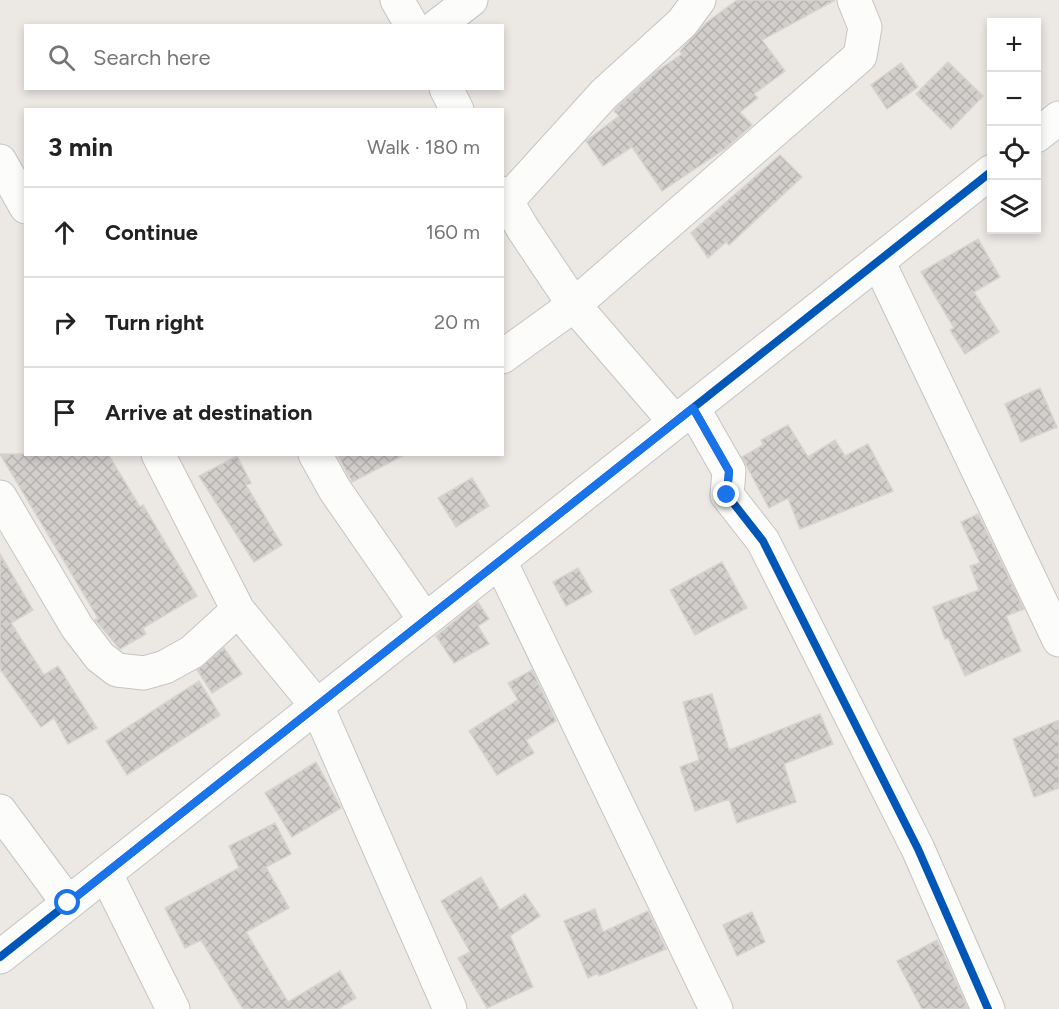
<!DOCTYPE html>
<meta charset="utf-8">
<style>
:root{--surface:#fff;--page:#f2f2f2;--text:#222;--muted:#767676;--line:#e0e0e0}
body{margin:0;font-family:Figtree,sans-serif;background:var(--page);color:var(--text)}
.controls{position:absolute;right:18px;top:18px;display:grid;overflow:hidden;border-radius:0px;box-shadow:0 3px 9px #0003}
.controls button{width:54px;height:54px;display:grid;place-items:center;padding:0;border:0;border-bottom:2px solid var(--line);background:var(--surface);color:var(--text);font:30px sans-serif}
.stop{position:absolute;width:18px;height:18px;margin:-14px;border:4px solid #1a73e8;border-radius:50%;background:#fff}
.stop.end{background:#1a73e8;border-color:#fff;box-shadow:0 2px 6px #0008}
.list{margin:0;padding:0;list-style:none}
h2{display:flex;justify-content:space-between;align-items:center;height:78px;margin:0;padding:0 24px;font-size:26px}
h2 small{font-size:20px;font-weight:400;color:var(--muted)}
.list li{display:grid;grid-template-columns:39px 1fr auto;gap:18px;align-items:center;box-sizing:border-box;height:90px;padding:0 24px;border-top:2px solid var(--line)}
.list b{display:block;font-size:22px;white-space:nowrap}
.list em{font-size:20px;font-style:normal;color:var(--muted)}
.icon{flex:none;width:33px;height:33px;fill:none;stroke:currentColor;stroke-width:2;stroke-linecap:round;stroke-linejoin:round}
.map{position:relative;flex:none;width:1059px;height:1009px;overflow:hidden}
.search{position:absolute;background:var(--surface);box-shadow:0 3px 9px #0003;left:24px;top:24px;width:480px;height:66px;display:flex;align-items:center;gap:15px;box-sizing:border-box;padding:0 21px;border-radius:0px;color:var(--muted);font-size:22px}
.panel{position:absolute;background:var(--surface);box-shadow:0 3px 9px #0003;left:24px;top:108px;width:480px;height:348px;border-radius:0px}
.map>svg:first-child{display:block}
</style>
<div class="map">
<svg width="1059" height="1009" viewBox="0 0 1059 1009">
<defs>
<pattern id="building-cross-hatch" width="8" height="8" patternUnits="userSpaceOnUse" patternTransform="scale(1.5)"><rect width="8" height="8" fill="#d1cecb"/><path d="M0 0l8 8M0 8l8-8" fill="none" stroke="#b4b1af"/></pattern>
</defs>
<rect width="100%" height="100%" fill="#ece8e4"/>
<path fill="url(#building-cross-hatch)" stroke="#d7d4d0" stroke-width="1.5" d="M737,0h98l-73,40 23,31 -31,23 4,4 -18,14 12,13 -26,23 -64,43 -30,-44 -29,19 -17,-25 33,-25 -5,-5 3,-4 40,-36 25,-17 -2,-3 26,-28z
M948,62l35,34 -32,33 -35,-35z
M901,63l17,24 -31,22 -16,-24z
M780,155l22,22 -73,68 -3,-3 -18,16 -17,-25z
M978,239l22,38 -26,15 25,40 -34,22 -15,-24 4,-2 -33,-56z
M1040,388l17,39 -36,15 -16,-38z
M788,425l20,32 27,-17 10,16 23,-12 25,47 -93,38 -12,-31 -19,10 -27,-51 21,-12 -2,-5z
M0,454h108l32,53 3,-2 54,91 -54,32 3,6 -26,15 -25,-29 3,-2z
M337,454h69l-54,28z
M237,456l14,27 -5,2 36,60 -28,17 -55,-86z
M472,478l17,28 -33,21 -18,-29z
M978,514l46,95 -18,7 15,35 -56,25 -17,-38 -3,1 -12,-32 46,-17 -9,-24 10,-3 -19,-41z
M0,554l33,56 -22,13 33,52 14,-9 39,62 -29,16 -14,-26 -13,9 -41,-58z
M722,562l25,46 -52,27 -25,-45z
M578,568l14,24 -26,14 -13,-24z
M478,602l11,17 -11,7 11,18 -35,19 -18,-27z
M224,648l18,26 -30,19 -15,-23z
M532,670l24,51 -30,19 8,13 -37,22 -28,-44 49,-31 -10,-17z
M199,681l21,34 -93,60 -21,-34z
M712,694l17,56 91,-36 13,30 -49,20 12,38 -59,21 -8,-24 -34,12 -15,-44 19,-7 -16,-58z
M1059,720v68l-25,9 -21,-58z
M316,762l25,46 -49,29 -27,-44z
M275,823l16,31 -25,13 23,41 -43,24 42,70 52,-31 16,27 -18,11h-95l-42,-69 -16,8 -20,-40 74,-40 -10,-22z
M481,877l19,33 25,-16 15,22 -30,20 23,51 -46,21 -29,-50 12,-6 -29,-51z
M595,909l8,23 45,-21 18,38 -67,27 -1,-3 -10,5 -24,-57z
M752,912l13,30 -28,14 -14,-31z
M937,940l31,69h-46l-25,-48z"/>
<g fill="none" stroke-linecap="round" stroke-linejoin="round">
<defs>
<path id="minor" d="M397,0l15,26
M437,26l34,-26
M446,88l11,22
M1036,136l23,-18
M0,161l26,46
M502,193l21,36 51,76 101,117
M507,201l97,-107 78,-71 17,-23
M878,261l181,379
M502,357l72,-52 286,-249 5,-29 -11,-27
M693,408l36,63 -2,24 36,46 155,308 70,160
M158,454l80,156 79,96 133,303
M315,454l20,36 90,130
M0,497l77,130 23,30 17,13 27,3 21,-6 27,-15 46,-42
M500,561l216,448
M0,811l68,92
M106,874l67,135
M0,957l992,-786"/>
</defs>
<use href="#minor" stroke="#c5c4c5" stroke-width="35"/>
<use href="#minor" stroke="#fcfcfb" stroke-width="33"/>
<defs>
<path id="cycleway" d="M693,408l36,63 -2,24 36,46 155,308 70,160
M0,957l992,-786"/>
</defs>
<use href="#cycleway" stroke="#fff" stroke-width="11"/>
<use href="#cycleway" stroke="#0057b8" stroke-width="8"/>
</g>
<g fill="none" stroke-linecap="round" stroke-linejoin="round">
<path stroke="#1a73e8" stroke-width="8" d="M68,903l625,-495 36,63 -2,24"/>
</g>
</svg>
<div class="controls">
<button>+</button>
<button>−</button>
<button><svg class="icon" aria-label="locate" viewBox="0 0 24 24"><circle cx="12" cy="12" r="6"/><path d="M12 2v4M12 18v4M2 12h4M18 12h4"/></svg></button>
<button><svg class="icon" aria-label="layers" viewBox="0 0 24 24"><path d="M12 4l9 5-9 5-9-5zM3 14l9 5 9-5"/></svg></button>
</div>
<div class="stop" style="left:68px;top:903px"></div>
<div class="stop end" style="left:727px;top:495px"></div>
<div class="search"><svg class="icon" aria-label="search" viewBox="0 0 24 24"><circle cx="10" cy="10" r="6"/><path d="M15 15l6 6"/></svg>Search here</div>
<section class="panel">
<h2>3 min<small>Walk · 180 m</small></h2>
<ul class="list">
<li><svg class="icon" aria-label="ahead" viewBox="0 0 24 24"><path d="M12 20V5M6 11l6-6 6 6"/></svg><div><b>Continue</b></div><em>160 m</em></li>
<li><svg class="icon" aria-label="right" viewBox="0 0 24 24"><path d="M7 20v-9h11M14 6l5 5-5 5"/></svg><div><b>Turn right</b></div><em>20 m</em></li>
<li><svg class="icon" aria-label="arrive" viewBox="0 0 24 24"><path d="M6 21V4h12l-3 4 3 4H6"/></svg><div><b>Arrive at destination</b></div></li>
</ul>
</section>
</div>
